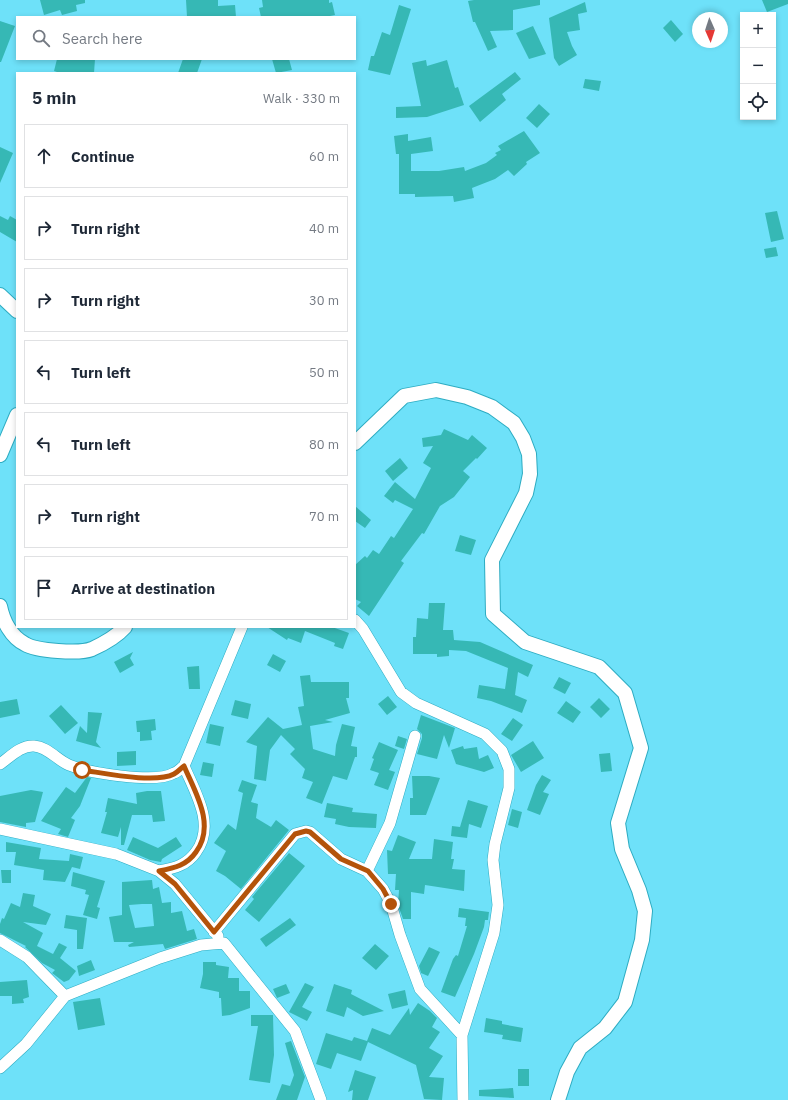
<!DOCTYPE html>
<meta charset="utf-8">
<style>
:root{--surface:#fff;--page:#f2f2f3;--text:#1f2937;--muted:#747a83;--line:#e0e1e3}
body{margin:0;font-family:"IBM Plex Sans",sans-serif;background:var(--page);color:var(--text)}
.controls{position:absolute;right:12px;top:12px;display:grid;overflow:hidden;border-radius:0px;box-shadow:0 2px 6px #0003}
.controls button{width:36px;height:36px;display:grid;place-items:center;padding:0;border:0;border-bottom:1px solid var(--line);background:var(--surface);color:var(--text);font:20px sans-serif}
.compass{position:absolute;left:692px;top:12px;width:36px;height:36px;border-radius:50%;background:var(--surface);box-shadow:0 2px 6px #0003;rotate:177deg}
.stop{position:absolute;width:12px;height:12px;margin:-9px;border:3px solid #b45309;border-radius:50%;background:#fff}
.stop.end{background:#b45309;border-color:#fff;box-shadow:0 1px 4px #0008}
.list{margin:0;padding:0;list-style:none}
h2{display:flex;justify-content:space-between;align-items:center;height:52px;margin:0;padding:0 16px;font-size:17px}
h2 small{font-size:13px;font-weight:400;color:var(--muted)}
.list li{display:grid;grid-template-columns:26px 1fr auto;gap:12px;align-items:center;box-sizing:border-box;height:64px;margin:0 8px 8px;padding:0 8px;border:1px solid var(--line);border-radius:0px}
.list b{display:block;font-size:15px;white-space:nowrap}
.list em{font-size:13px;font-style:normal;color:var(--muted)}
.icon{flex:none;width:22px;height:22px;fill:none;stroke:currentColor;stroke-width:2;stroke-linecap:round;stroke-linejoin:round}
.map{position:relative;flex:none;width:788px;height:1100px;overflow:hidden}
.search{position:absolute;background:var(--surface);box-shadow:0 2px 6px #0003;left:16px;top:16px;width:340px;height:44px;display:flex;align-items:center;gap:10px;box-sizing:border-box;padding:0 14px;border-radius:0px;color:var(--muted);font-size:15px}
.panel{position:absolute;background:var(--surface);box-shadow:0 2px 6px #0003;left:16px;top:72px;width:340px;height:556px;border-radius:0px}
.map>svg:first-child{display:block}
</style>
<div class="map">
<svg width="788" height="1100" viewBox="0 0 788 1100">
<rect width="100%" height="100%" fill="#6ee1f9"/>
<path fill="#36b8b5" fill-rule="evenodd" d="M40,0h45v3l-9,2 1,6 -15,4 -2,-5 -16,5z
M186,0h32v6l17,-1 1,12h-49z
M262,0h67v3l3,-1 3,13 -10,2h-64l-2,-9 4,-1z
M474,0h66v5l-27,5v20l-23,1 7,16 -9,4 -13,-29h-2l-5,-21z
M762,0h26v4l-21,8z
M585,2l2,10 -9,2 2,16 -13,2 5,14 5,9 -18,11 -5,-8 -5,-40z
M399,5l12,4 -21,66 -22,-5 3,-14h3l8,-24 8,3z
M671,20l12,14 -8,8 -12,-14z
M0,21l15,5 -14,36h-1z
M533,26l13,28 -17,5 -13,-26z
M57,59h38l-1,14h-34l-6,-2z
M183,59h19l-5,14h-19z
M272,59h17l3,11 -16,3z
M426,60l1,6 20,-6 8,28 3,-1 6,18 -37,12 -31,1v-11l25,-1 -9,-43z
M515,72l6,7 -19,15 4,6 -26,22 -11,-16z
M585,79l16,2 -2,10 -16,-3z
M539,104l11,10 -13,14 -11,-10z
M524,131l16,22 -14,9 1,2 -13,12 -6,-6 -13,9 -23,9 2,10 -20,4 -1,-6 -38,1v-3h-16v-40h-3l-2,-18 14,-2v7l23,-4 2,14 -22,3v17h28l25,-4 1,4 21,-8 11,-8 -2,-2 6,-3 -3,-4z
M0,147l13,6 -13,30z
M777,211l7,28 -13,3 -6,-29z
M0,216l8,4 2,-4 7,4v22l-17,-10z
M776,247l2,9 -12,2 -2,-9z
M444,429l24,11 4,-5 15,13 -10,11 -1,-1 -13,13 7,6 -16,20 -14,9 -16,28 -2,-1 -21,28 3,2 -35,53 -12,-10 4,-4 -6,-3v-34l10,-9 2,2 6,-8 6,4 12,-18 3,2 19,-29 -18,-9 -2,3 -9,-7 11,-14 20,17 16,-31 -8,-5 10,-17 -10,1 -1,-9 19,-3z
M400,458l8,10 -15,13 -8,-10z
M355,506l16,14 -6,8 -10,-7z
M460,535l16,5 -5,15 -16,-4z
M429,603h16l-2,27h10l1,10 26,2 53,23 -5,12 -10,-5 -3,23 12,5 -5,13 -31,-12 -14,-3 2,-13 26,4 3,-21 -42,-17 -17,-1v6l-12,1v-3h-24v-17h3l1,-19 11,1z
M267,627h65l17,6 -6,16 -9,-3 1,-3 -30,-12 -4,12 -13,-5 -1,2z
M133,652l-3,6 4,7 -14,8 -6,-11z
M273,654l13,7 -6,11 -13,-7z
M199,666l1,23h-11l-2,-22z
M310,675l1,7h38v16h-3l4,15 -25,7 8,2 -23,4 3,23 22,7 1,-11 6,-21 13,3 -4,19 6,1v10h-2l-8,23 -14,-4 -11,28 -16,-6 7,-16 -11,-4 3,-9 -15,-15 5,-5 -14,-14 -11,15 -4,31 -12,-2 3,-33 -11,-4 22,-25 15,12 19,-4 -4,-18 6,-1 -4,-30z
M559,677l12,6 -6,11 -12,-6z
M388,696l9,11 -10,8 -9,-11z
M599,698l11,11 -9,9 -11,-11z
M17,699l3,15 -20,4v-16z
M235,700l16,4 -3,15 -17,-4z
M566,701l15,11 -8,11 -16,-10z
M61,705l17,18 -13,11 -16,-18z
M88,712l14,1 -6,29 5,6 -25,-7 4,-15 7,7z
M421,715l34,13 -6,20 -5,-13 -7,24 -20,-5 5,-16v-4l-5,-5z
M513,718l10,7 -11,16 -11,-7z
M155,719l1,11 -5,1 1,9 -12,1v-9h-3l-1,-11z
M210,724l14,3 -4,19 -14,-3z
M398,736l9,3 -3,10 -9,-3z
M533,741l11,17 -23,14 -10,-17z
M379,742l19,8 -9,20 6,2 -7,18 -14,-5 5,-12 -9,-3 4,-11 -2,-1z
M463,746l1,3 13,-2 2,12 9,-4 6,13 -10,4 -28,-8 -5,-14z
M136,751v14l-19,1v-14z
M610,753l2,18 -11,1 -2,-18z
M203,762l11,2 -2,13 -12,-2z
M542,775l9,5 -8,12 6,2 -9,21 -13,-5 9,-25z
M412,776h17l11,2 -14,37h-16v-17h3z
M87,777l4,1 -11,28 -9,12 4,2 -7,17 -10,-3 3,-5 -20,-8 25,-34 9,6z
M242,780l15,5 -6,17 7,2 -2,14 15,9 5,-7 13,10 -48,59 -16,-13 -9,-5 10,-20 -12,-8 14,-19 8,6 7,-37 -5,-2z
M31,790l12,2 -8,30 -9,1v4l-26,-5v-26z
M147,791h14l4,30 -12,1 -1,-7h-20l-8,30h-3v-18l-3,10 -17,-4 6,-21h-2l3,-14 29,6 -1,-11z
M468,800l20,6 -7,22 -12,-4 -2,14 -16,-2 1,-10 8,1z
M327,803l26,5 -1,4 25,2 -1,14 -27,-1 -14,-3 1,-5 -12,-2z
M512,809l10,3 -4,16 -10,-3z
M398,835l18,7 -7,17h23l2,-20 19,3 -2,17h3l-2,10 13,1 -1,21 -39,-6 -1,9 -13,-2v27h-8l-5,-14 1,-15h-4l1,-16h-8l-1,-24 5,1z
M133,837l25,11 18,-11 6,9 -20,13 -1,3 -11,-2 -23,-10z
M6,842l35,6 -2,11 30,2 1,-7 13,3 -3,12 -8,-2 -7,15 -22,-2 1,-10 -30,-5 2,-13h-10z
M289,853l16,13 -46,56 -14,-12 9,-11 -2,-2z
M1,870h10v13h-9z
M73,872l32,9 -8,26 3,1 -3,11 -14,-4 6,-20 -4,-1 1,-4 -15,-4z
M152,880l1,9 6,-2 3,16 9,-1v11l11,-2 5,20 7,-2 3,10 -32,10 -2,-5 -34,3 -1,-2 6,-3h-20l-5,-25 13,-2v-33zM142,904h10l2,22 -19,2 -6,-23z
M23,893l12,2 -2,11 18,8 -5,11 -23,-3 20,11 -6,13 16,8 6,-11 8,4 -7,11 16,13 -7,9 -5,2 -12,-9 3,-3 -13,-7 -17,-16 1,-1 -26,-13v-9l2,-6 2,1 7,-16 9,4z
M459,908l30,4 -1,8h-3l-1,7 -10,27 -19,43 -14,-5 12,-33 3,-4 2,1 9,-30h-2l1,-8 -8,-1z
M66,915l21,3 -4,31h-6v-19l-13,-2z
M290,918l6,7 -30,22 -6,-8z
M375,944l14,12 -13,14 -14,-12z
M429,947l11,5 -12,24 -7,-3 -2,-7z
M91,960l4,10 -16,6 -2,-10z
M203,962h13v3l13,2 -1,11h11v13h11v17l-20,7 -8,1 -1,-18h-2v-6l-19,-4 3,-14z
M27,980l2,17 -6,2 1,4 -12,1v-8h-12v-14z
M305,983l9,4 -12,20 10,5 -5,9 -18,-9z
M286,984l4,9 -13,5 -4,-9z
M334,984l18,6 -1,4 33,17 -21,5 -16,-9 -3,10 -18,-6z
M405,990l3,15 -16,4 -4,-15z
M100,998l5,27 -27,5 -5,-28z
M418,1003l12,8 7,7 -5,9 8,5 -11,16 14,8 -14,21 15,1 -2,22 -18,-1 -8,-34 -48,-23 -7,19 -24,-8 -6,16 -15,-5 10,-31 26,8 2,-4 13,4 5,-13 18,7 19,-27 1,7z
M251,1015h22l1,40 -4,28 -21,-3 9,-54h-7z
M486,1018l16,3v3l21,4 -2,14 -19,-3 1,-4 -19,-3z
M291,1041l14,36 -8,23h-21l6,-16 8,2 4,-11 -9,-32z
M518,1069h11v17h-11z
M355,1070l21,7 -8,23h-16l1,-10 -5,2z
M513,1088l1,10 -35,-2v-6z"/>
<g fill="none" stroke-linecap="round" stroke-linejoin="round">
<defs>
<path id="minor" d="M355,620l8,9 38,63 15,11 69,31 17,17 7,18v19l-14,56 -2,16 5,45 -4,28 -32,102 1,65
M0,764c10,-7 21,-19 34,-18 14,1 23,14 35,19 20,8 87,19 105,8 4,-1 7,-5 10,-7l58,-139
M0,829l116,25 43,17 16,13 43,52
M159,871c16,-3 28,-6 37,-19 20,-27 -1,-60 -12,-86
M367,871l23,-48 25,-87
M214,932l81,-98 11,-3 4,1 31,27 26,12 16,18 8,15 9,31 20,54 42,46
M0,940l27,17 38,39
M0,1068l26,-24 39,-48 95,-38 41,-13 23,-2 71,88 26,69"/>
<path id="tertiary" d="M0,295l17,16
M355,443l49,-47 32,-6 31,7 25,10 22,16 9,15 6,16 1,20 -4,19 -34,67 1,54 32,28 74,25 26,26 16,55 -23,75 4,26 17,41 6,21 -3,29 -17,62 -20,26 -25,20 -13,24 -9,28
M0,455l17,-40
M0,606c3,15 11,31 25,38 11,7 55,10 67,5 11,-5 25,-13 33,-22"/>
</defs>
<use href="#minor" stroke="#2eacc2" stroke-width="12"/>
<use href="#tertiary" stroke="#2eacc2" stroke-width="16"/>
<use href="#minor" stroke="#fff" stroke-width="11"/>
<use href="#tertiary" stroke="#fff" stroke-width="14"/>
</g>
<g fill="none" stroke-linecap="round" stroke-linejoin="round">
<path stroke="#b45309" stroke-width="5" d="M82,770c22,3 73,14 92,4 4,-2 7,-6 10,-8 11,26 32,59 12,86 -9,13 -21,16 -37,19l16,13 39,48 81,-98 11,-3 4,1 31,27 27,12 15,18 8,15"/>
</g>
</svg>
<div class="controls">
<button>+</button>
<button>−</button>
<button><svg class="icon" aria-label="locate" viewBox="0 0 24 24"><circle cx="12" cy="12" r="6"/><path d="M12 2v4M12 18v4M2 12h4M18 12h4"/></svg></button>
</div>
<svg class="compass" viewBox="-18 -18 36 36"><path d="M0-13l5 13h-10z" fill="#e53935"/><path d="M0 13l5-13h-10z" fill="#747a83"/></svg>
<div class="stop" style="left:82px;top:770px"></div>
<div class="stop end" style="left:391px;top:904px"></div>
<div class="search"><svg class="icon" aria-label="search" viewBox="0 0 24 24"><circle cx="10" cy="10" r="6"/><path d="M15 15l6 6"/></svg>Search here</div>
<section class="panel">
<h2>5 min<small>Walk · 330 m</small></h2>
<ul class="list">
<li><svg class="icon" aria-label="ahead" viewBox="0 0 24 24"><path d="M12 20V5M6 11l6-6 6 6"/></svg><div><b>Continue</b></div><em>60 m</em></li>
<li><svg class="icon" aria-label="right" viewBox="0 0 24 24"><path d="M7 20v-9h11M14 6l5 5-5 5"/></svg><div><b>Turn right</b></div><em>40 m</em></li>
<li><svg class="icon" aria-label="right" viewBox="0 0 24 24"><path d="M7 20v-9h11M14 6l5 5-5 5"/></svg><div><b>Turn right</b></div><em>30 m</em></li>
<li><svg class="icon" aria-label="left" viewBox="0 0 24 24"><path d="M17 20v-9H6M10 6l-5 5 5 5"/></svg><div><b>Turn left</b></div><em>50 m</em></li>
<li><svg class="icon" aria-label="left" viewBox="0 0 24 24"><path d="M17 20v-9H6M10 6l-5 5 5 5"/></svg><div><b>Turn left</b></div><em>80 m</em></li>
<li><svg class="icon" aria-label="right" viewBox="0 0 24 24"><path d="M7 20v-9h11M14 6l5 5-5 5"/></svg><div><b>Turn right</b></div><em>70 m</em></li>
<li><svg class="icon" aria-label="arrive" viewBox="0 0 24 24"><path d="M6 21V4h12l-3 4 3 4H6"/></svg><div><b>Arrive at destination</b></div></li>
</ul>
</section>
</div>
